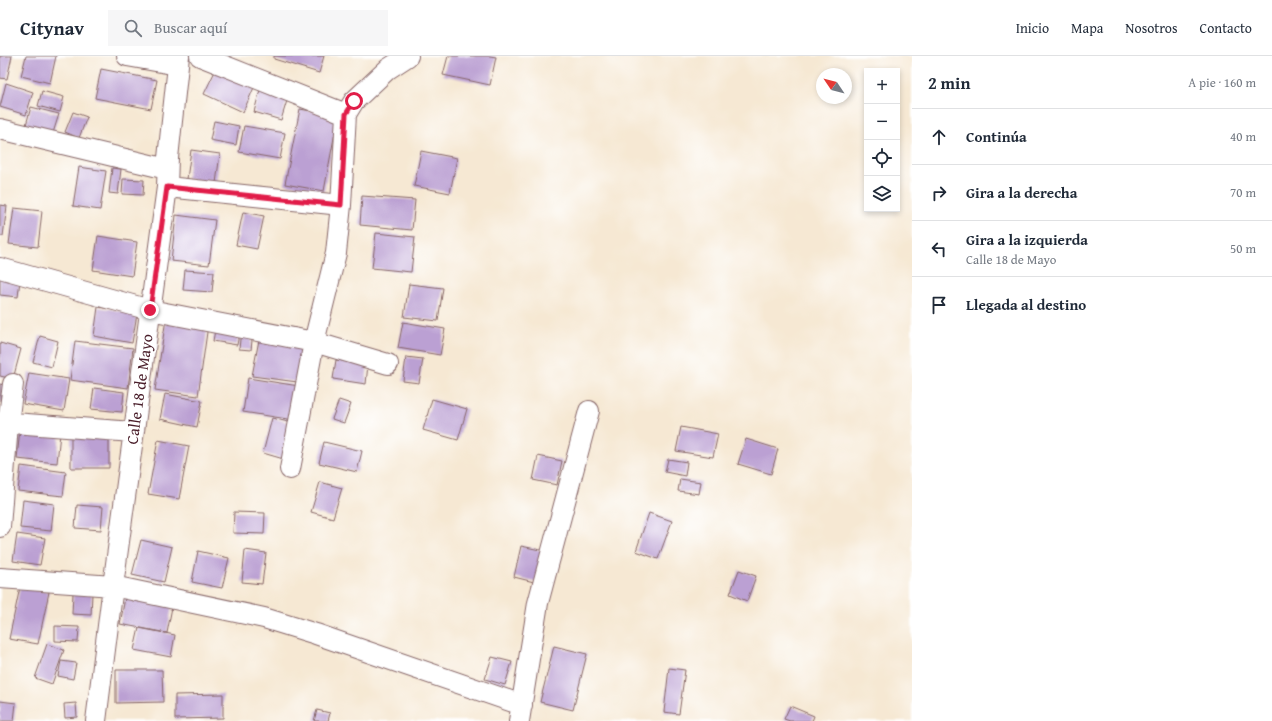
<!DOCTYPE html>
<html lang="es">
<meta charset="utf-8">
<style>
:root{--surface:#fff;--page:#f6f6f7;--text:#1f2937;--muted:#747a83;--line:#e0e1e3}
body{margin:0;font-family:"Gentium Book Plus",serif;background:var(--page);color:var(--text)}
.controls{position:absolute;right:12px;top:12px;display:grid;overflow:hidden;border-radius:0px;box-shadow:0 2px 6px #0003}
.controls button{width:36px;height:36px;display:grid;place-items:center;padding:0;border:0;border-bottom:1px solid var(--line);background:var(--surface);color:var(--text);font:20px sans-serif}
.compass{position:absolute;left:816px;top:12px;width:36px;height:36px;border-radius:50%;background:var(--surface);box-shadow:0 2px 6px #0003;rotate:305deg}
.stop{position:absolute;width:12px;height:12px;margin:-9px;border:3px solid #e11d48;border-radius:50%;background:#fff}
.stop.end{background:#e11d48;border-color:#fff;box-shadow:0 1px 4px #0008}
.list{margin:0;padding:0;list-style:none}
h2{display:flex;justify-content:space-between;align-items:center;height:52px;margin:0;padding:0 16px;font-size:17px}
h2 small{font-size:13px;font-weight:400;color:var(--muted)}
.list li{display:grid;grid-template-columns:26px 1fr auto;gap:12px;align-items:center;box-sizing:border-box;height:56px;padding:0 16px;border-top:1px solid var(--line)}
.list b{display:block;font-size:15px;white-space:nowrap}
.list p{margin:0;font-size:13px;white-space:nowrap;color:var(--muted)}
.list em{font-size:13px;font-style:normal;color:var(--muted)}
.icon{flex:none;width:22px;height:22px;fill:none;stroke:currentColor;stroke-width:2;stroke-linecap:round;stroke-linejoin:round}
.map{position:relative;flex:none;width:912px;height:665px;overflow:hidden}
header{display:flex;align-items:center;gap:24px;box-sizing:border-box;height:56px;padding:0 20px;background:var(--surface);border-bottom:1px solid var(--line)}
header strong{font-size:19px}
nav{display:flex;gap:22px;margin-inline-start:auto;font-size:14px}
.search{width:280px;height:36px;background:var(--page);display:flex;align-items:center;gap:10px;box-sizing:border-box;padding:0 14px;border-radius:0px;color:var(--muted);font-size:15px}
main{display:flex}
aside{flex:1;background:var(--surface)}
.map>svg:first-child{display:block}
</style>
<header>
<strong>Citynav</strong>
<div class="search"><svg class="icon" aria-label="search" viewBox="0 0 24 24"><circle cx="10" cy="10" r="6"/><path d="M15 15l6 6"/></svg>Buscar aquí</div>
<nav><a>Inicio</a><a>Mapa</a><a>Nosotros</a><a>Contacto</a></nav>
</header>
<main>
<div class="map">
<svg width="912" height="665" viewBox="0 0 912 665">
<rect width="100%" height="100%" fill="#fff"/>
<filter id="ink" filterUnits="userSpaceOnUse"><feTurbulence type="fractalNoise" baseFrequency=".025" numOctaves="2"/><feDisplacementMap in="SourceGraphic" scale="8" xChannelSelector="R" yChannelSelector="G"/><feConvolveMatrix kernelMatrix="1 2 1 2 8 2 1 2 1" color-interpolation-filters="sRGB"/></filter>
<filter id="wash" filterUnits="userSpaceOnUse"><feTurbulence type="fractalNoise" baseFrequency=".012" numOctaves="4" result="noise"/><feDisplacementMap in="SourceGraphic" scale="16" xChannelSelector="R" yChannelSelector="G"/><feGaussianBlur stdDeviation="0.9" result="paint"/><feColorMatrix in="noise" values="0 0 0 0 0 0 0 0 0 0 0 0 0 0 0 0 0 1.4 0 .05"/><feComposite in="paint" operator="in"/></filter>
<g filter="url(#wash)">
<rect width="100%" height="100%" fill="#f6e8d3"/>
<g id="blocks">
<path fill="#bba0d3" d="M0,0h12l-5,23 -7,-1z
M26,0h30l-6,27 -29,-7z
M274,0h50l-5,17 -45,-14z
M448,0h42l6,1 -6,28 -47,-10z
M218,9l38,18 -13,29 -39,-18z
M101,13l56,11 -6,29 -56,-11z
M6,27l27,9 -7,23 -26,-8z
M261,30l28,8 -8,26 -27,-8z
M42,35l22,6 -4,15 -22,-6z
M31,51l28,7 -6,19 -27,-8z
M300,53l38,7 -14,75 -39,-7z
M73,56l14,5 -8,21 -14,-6z
M214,65l25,5 -3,19 -26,-5z
M244,70l41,7 -5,26 -41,-7z
M191,94l29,4 -4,29 -29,-4z
M421,95l36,7 -7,35 -36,-7z
M79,111l27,4 -6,39 -27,-4z
M112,112l9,1 -3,25 -9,-1z
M123,123l21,1 -1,15 -21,-1z
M362,140l53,4 -3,30 -52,-5z
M0,149l7,1 -4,30h-3z
M14,152l28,3 -4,36 -29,-3z
M243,156l21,4 -7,33 -21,-4z
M176,159l39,5 -6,45 -38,-4z
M376,177l39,4 -4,35 -39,-4z
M98,180l39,6 -5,34 -39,-6z
M185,214l29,2 -2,20 -29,-2z
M0,221l20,3 -2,17 -18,-2z
M409,228l34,4 -5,33 -34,-4z
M98,251l39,7 -5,29 -38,-7z
M166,263l42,6 -10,71 -43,-6z
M403,266l42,7 -5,26 -42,-7z
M215,274l24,4 -2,11 -24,-4z
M241,274l12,1 -2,19 -12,-1z
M40,280l18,5 -6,26 -19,-5z
M259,284l51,3 -5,40 -53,-7z
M75,285l58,7 -5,40 -58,-8z
M0,287l21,6 -8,30 -13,-3z
M406,301l17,2 -4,24 -16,-2z
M336,304l32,4 -2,20 -33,-5z
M29,317l40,6 -5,32 -41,-7z
M248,322l51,8 -5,34 -51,-8z
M0,328l9,2 -3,16 -6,-1z
M94,332l30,4 -2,20 -31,-3z
M165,338l37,7 -5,26 -37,-8z
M432,343l35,10 -9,31 -35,-10z
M339,344l12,4 -7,19 -12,-4z
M272,362l24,6 -9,36 -24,-7z
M681,371l37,7 -5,23 -37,-6z
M20,373l40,4 -3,30 -40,-4z
M71,380h38v32h-38z
M746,383l32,10 -7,25 -33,-10z
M158,384l31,6 -10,53 -31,-5z
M324,386l38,9 -5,21 -38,-9z
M538,400l24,5 -5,24 -24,-5z
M668,403l19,3 -2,14 -20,-4z
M21,410l45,6 -3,24 -45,-5z
M680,423l21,3 -2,12 -21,-3z
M320,426l22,6 -9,30 -22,-6z
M23,444l31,4 -3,27 -31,-3z
M77,449l26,2 -2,23 -26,-2z
M234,456l31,1 -1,21 -31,-1z
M649,457l23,8 -14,38 -22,-8z
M17,478l28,4 -5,27 -27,-4z
M141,484l31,7 -8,35 -32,-7z
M521,490l24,5 -7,32 -24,-6z
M245,494l21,3 -4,31 -20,-2z
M198,495l31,7 -7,30 -30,-6z
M739,514l17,6 -9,25 -17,-7z
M20,531l29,5 -11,52 -29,-5z
M73,537l19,1 -1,21 -19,-1z
M126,537l47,9 -6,31 -47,-9z
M55,570l24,1 -1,15 -23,-1z
M139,572l36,7 -4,22 -37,-7z
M47,588l17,6 -12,34 -17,-6z
M554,590l33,8 -14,56 -33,-8z
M492,601l20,5 -7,23 -20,-6z
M61,605l15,2 -3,16 -15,-3z
M669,612l16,2 -6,44 -15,-2z
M116,614h46l1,32 -47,1z
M223,638v24l-48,1v-24z
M0,645l16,2 -2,18h-14z
M76,647l1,14 -12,1 -1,-14z
M790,650l24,10 -2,5h-22l-6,-2z
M317,654l13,3 -2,8h-14z"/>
</g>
</g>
<g filter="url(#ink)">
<use href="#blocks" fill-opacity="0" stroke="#866566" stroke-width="1"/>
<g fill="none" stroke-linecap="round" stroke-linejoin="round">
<defs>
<path id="street" d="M127,0l51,9
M200,0l146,58
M0,73l167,40
M167,131l174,18 5,-91 8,-13 34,-32 20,-13
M0,212l150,42 164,32 74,22
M0,366l133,10
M290,413l24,-127 22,-89 5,-48
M0,471l8,-103 5,-40
M0,522l113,8 151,32 52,16 206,71
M96,665l17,-135 54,-399 1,-29 11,-102
M519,665l19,-118 51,-192"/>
</defs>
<use href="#street" stroke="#866566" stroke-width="22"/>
<use href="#street" stroke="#fff" stroke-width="20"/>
</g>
</g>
<g fill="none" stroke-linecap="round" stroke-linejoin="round" filter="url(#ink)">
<path stroke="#e11d48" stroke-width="5" d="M150,254l17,-123 174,18 5,-91 8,-13"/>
</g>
<g text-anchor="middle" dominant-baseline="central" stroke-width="3.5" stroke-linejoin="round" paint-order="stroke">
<g font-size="16" fill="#4a1f2b" stroke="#fff">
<text transform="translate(139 333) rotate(-82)">Calle 18 de Mayo</text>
</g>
</g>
</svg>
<div class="controls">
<button>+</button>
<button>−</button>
<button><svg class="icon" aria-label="locate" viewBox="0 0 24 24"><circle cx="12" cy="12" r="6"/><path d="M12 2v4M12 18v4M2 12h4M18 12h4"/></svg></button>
<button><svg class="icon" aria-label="layers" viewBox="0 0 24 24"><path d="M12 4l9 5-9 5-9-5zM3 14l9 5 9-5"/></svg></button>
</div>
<svg class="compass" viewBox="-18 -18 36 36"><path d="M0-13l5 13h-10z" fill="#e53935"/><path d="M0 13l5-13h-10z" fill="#747a83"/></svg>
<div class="stop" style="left:354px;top:45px"></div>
<div class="stop end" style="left:150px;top:254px"></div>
</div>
<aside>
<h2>2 min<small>A pie · 160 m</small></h2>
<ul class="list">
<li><svg class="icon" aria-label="ahead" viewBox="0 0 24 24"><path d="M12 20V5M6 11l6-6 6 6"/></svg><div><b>Continúa</b></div><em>40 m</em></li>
<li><svg class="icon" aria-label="right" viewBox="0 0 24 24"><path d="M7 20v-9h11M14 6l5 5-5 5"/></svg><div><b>Gira a la derecha</b></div><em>70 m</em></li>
<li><svg class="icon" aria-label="left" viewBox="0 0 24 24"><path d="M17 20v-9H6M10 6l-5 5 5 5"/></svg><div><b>Gira a la izquierda</b><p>Calle 18 de Mayo</p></div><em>50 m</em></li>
<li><svg class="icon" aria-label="arrive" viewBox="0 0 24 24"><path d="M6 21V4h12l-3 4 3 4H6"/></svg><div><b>Llegada al destino</b></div></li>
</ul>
</aside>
</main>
